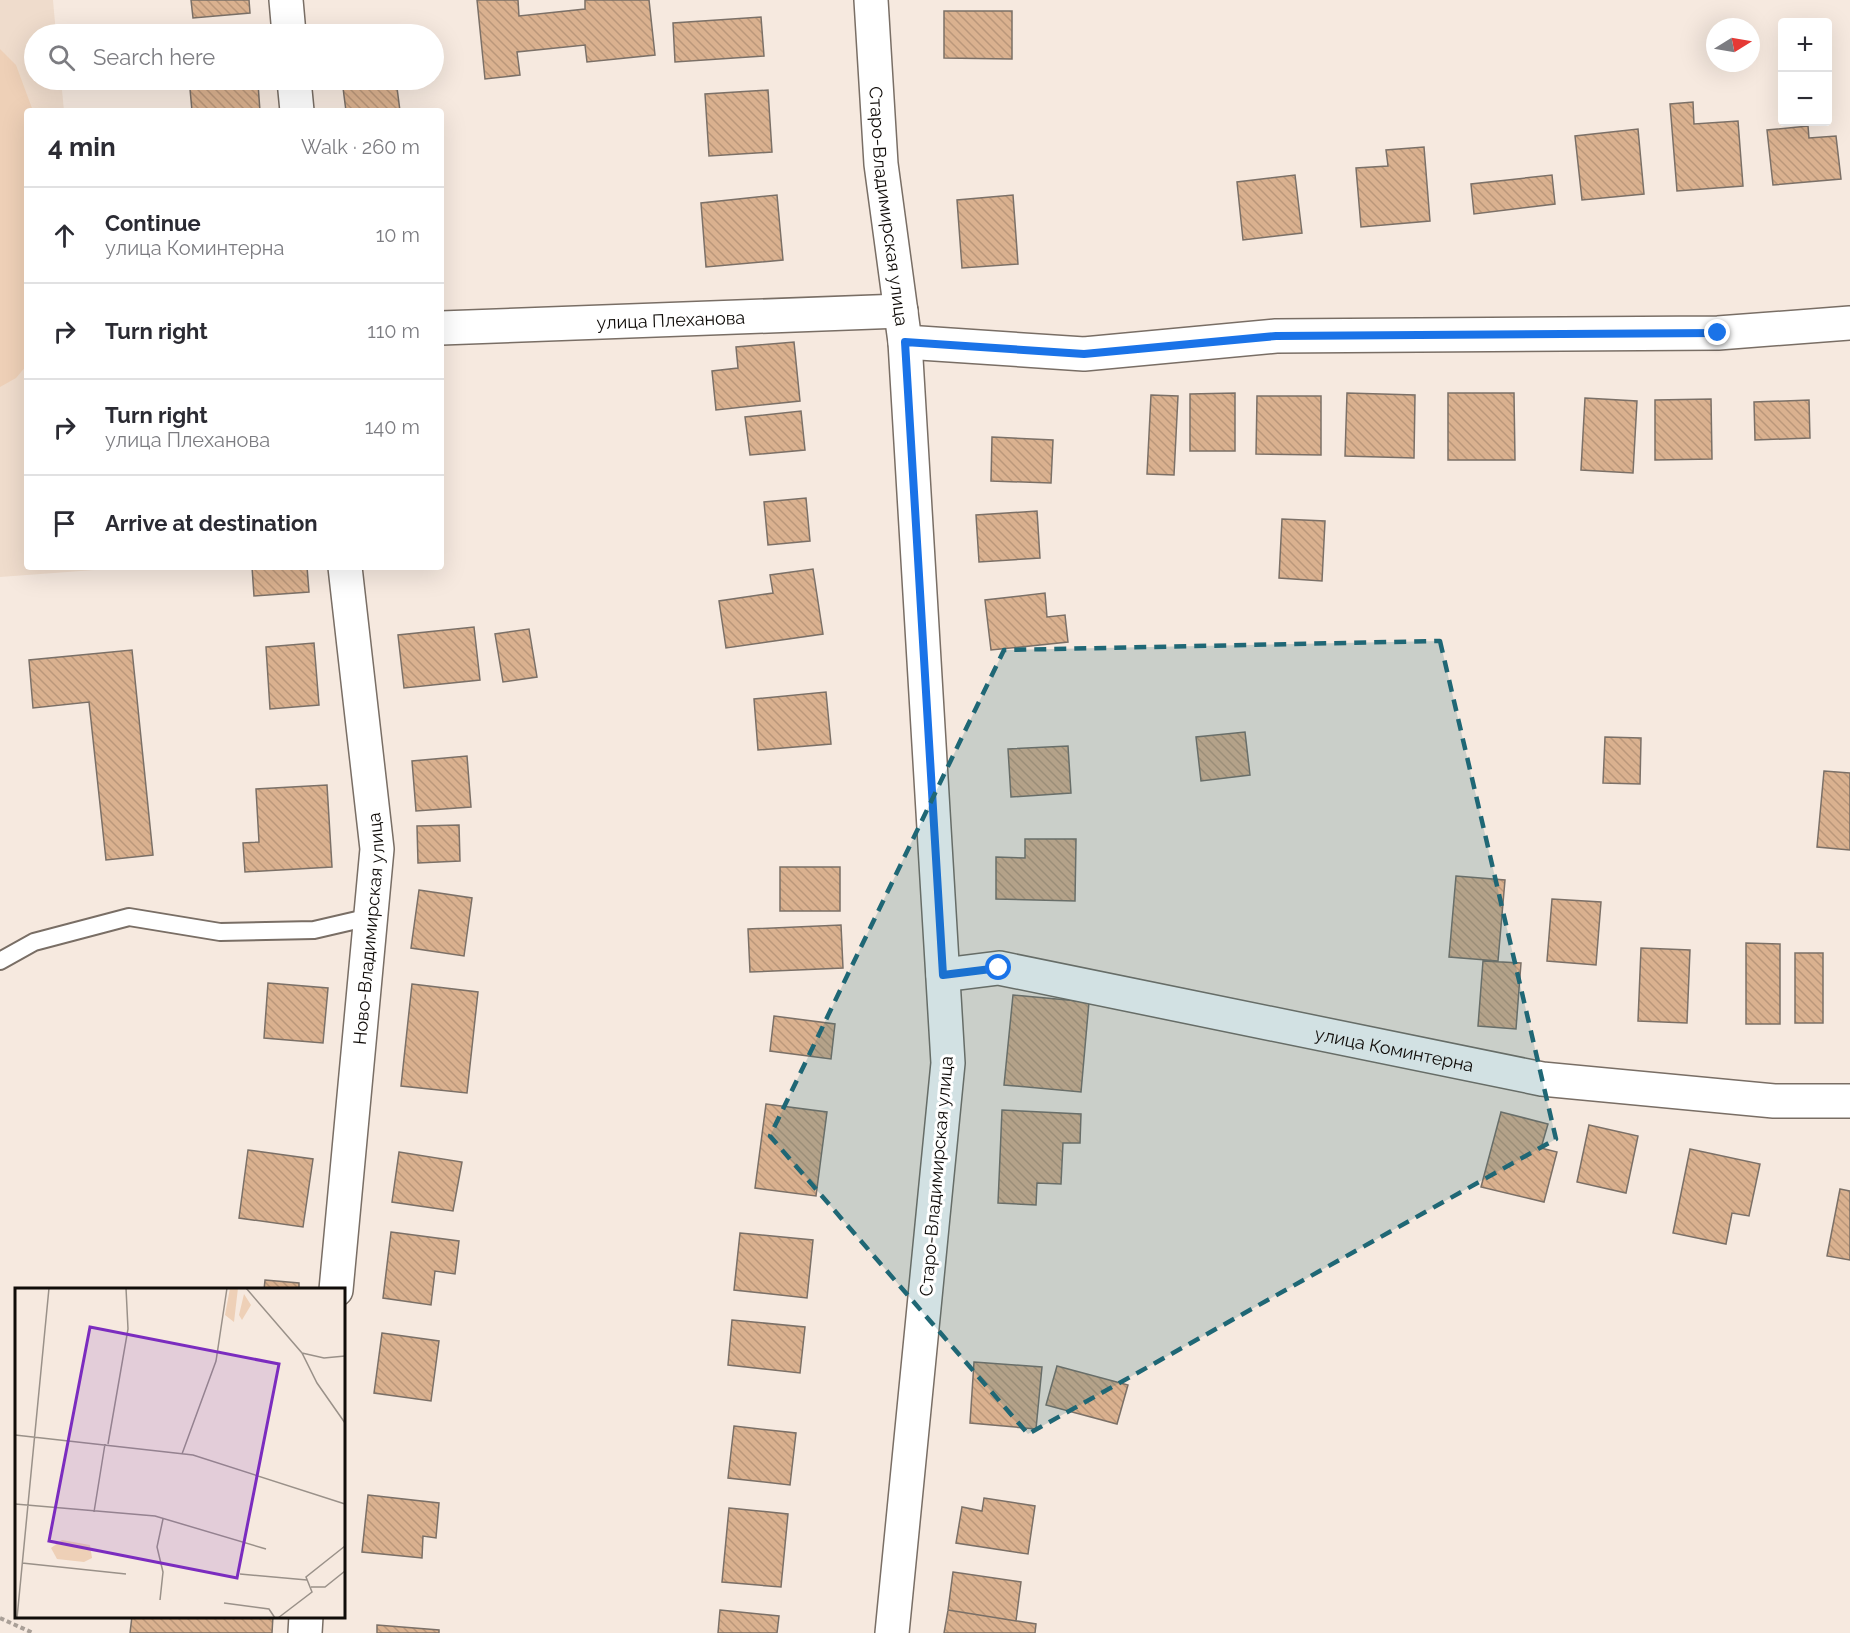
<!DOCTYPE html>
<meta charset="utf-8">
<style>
:root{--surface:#fff;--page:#f7f7f7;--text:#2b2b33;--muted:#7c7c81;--line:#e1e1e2}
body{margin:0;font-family:Raleway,sans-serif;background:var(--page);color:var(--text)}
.controls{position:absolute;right:18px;top:18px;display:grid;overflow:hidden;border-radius:6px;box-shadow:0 6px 24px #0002}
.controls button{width:54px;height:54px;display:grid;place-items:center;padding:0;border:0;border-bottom:2px solid var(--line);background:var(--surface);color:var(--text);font:30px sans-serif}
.compass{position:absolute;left:1706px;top:18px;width:54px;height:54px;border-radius:50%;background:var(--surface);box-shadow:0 6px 24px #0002;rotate:79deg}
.stop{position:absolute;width:18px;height:18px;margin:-14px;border:4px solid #1a73e8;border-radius:50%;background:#fff}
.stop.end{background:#1a73e8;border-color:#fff;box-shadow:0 2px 6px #0008}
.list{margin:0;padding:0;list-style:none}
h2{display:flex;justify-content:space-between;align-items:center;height:78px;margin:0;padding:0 24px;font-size:26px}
h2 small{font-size:20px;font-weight:400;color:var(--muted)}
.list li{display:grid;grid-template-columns:39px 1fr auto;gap:18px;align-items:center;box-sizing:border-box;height:96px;padding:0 24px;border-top:2px solid var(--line)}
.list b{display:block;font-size:22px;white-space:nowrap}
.list p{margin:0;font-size:20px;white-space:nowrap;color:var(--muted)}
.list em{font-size:20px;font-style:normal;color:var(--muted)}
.icon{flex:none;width:33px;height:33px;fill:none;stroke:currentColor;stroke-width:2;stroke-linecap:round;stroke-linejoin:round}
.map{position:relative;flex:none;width:1850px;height:1633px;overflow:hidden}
.search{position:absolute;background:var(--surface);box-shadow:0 6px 24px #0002;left:24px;top:24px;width:420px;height:66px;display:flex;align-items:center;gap:15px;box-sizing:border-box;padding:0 21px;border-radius:33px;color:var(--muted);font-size:22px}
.panel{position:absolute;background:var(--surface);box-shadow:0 6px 24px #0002;left:24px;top:108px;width:420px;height:462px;border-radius:6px}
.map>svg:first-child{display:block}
</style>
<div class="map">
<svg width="1850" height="1633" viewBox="0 0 1850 1633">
<defs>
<pattern id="building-back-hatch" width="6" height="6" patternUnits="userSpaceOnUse" patternTransform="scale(1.5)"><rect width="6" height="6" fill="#dab18f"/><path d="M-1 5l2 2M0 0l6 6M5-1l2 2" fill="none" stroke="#ba977a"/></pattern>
</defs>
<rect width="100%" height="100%" fill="#f6e9df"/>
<path fill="#efdccc" d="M0,0h53l3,34h-22v46h27l3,31h-37v456h81v2l-108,8z"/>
<path fill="#eed0b7" d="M0,49l16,16 17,46h-6v254l-11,13 -16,9z"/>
<path fill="url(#building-back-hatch)" stroke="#7b7067" stroke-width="1.5" d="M191,0h58l1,13 -57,5z
M477,0h41l1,16 66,-7v-9h64l6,55 -68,7 -2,-17 -68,7 3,23 -35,4z
M944,11h68v48l-68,-1z
M761,17l3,39 -89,6 -2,-39z
M342,80h54l4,31h-54z
M258,84l2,27h-68l-2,-22z
M768,90l4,62 -63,4 -4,-62z
M1693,102l1,22 44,-3 5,65 -66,5 -7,-87z
M1808,126l1,12 27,-2 5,43 -68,6 -6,-55z
M1638,129l6,65 -62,6 -7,-64z
M1424,147l6,74 -69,6 -5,-59 32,-2 -2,-16z
M1295,175l7,58 -59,7 -6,-58z
M1552,175l3,29 -81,10 -3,-30z
M777,195l6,65 -77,7 -5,-64z
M1013,195l5,69 -56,4 -5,-68z
M794,342l6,59 -84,9 -4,-39 26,-3 -2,-21z
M1235,393v58h-45v-57z
M1347,393l68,2 -1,63 -69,-2z
M1448,393h66l1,67h-67z
M1151,395l27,1 -4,79 -27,-1z
M1257,396h64v59l-65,-1z
M1585,398l52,3 -4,72 -52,-3z
M1711,399l1,60 -57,1v-60z
M1809,400l1,38 -55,2 -1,-38z
M801,411l4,39 -55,5 -5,-38z
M992,437l61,3 -2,43 -60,-2z
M806,498l4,43 -42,4 -4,-43z
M1037,511l3,47 -61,4 -3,-47z
M1282,519l43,2 -3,60 -43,-3z
M252,567h55l2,25 -55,4z
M813,569l10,65 -97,14 -7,-47 54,-8 -3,-18z
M1045,593l2,24 18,-2 3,27 -77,8 -6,-50z
M474,627l6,53 -76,8 -6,-53z
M529,629l8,48 -34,5 -8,-48z
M314,643l5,62 -49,4 -4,-62z
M132,650l21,205 -47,5 -17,-158 -56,6 -4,-48z
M826,692l5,52 -73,6 -4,-51z
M1245,732l5,43 -49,6 -5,-44z
M1605,737l36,1 -1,46 -37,-1z
M1068,746l3,47 -60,4 -3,-48z
M467,756l4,51 -55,4 -4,-50z
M1824,771l26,2v77l-33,-3z
M327,785l5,82 -87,5 -2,-29 16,-1 -3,-53z
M459,825l1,36 -42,2 -1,-37z
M1025,839h51l-1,62 -79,-2v-42l29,1z
M780,867h60v44h-60z
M1456,876l49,4 -7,81 -49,-4z
M419,890l53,8 -8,58 -53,-8z
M1552,899l49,3 -5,63 -49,-4z
M841,925l2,43 -93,4 -2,-43z
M1746,943l34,1v80h-34z
M1641,948l49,2 -3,73 -49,-2z
M1795,953h28v70h-28z
M1483,961l38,2 -5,66 -38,-3z
M268,983l60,5 -5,55 -59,-5z
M412,984l66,8 -11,101 -66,-7z
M1013,995l76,7 -8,90 -77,-7z
M774,1016l61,8 -4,35 -61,-8z
M766,1104l61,8 -11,84 -61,-8z
M1002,1110l79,4 -1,29h-17l-2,41 -24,-1 -1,22 -38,-2z
M1501,1112l47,12 -7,24 16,4 -13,50 -63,-15z
M1589,1125l49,11 -12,57 -49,-11z
M1690,1149l70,15 -11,52 -17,-3 -6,31 -53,-11z
M248,1150l65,9 -10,68 -64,-9z
M399,1152l63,10 -9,49 -61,-9z
M1840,1189l10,2v69l-23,-4z
M391,1232l68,9 -4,33 -20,-3 -4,34 -48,-7z
M740,1233l73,7 -6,58 -73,-8z
M265,1280l34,3v7h-35z
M732,1320l73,7 -5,46 -72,-8z
M382,1333l57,8 -8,60 -57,-8z
M974,1362l68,5 -6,62 -66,-6z
M1057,1366l71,19 -11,39 -71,-19z
M734,1426l62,7 -6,52 -62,-7z
M368,1495l71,8 -3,35 -13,-2 -1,22 -60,-6z
M984,1498l51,8 -7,48 -72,-11 6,-36 20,4z
M729,1508l59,6 -7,73 -59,-5z
M953,1572l68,10 -5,39 -68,-11z
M720,1610l59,6 -2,17h-59z
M948,1610l88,14 -1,9h-91z
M132,1616l62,2 79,-2 -1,17h-142z
M377,1625l62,5v3h-62z"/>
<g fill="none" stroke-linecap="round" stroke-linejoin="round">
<defs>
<path id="lane" d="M0,961l34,-19 95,-25 91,15 94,-2 56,-13"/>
<g id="street">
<path d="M286,0l3,34"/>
<path id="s1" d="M871,0l10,164 24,178 43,721 -56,570"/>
<path d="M294,80l3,31"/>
<path id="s2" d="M441,328l460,-17"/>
<path d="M905,342l179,12 192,-18 442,-3 132,-10"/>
<path id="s3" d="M943,975l56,-7 543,111 232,22h76"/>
<path id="s4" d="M336,1290l41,-441 -32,-282"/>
<path d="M305,1633l1,-17"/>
</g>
</defs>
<use href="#lane" stroke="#796e65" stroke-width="20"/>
<use href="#street" stroke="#796e65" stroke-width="36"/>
<path stroke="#a99f97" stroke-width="4" stroke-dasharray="4.5 3" stroke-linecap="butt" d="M0,1618l33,15"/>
<use href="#lane" stroke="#fff" stroke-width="16"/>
<use href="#street" stroke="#fff" stroke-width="33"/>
</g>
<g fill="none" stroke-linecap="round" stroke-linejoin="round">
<path stroke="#1a73e8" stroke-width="8" d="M999,968l-56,7 -38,-633 179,12 192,-18 442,-3"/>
</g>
<path fill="#1f6775" fill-opacity="0.2" stroke="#1f6775" stroke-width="4.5" stroke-dasharray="12 8" stroke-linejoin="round" d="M1440,641l116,498 -528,295 -258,-298 234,-486z"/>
<g text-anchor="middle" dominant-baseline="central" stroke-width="6" stroke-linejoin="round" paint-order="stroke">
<g font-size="18" fill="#100c09" stroke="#fff">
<text stroke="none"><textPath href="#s1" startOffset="207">Старо-Владимирская улица</textPath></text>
<text stroke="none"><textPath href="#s2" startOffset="230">улица Плеханова</textPath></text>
<text stroke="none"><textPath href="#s4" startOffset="363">Ново-Владимирская улица</textPath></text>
<text stroke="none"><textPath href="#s3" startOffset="460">улица Коминтерна</textPath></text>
<text transform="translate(936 1176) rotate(-85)">Старо-Владимирская улица</text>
</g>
</g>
<g transform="translate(15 1288)">
<rect width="330" height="330" fill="#f6e9df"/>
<path d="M47,252l28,5 2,13 -8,4 -27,-3 -6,-11z" fill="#eed0b7"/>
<path d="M215,0h8l-4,34 -9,-7zM229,6l7,11 -9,15 -3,-5z" fill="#eed0b7"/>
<path fill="none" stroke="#9a9189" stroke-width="1.5" d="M231,0l56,65 15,30 28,40M287,65l22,5 21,-2M0,147l178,20 152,49M93,156l20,-115 -2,-41M167,166l34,-93 11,-73M0,216l140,12 111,33M79,224l11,-68M7,275l104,11M225,286l67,6M296,299h14l20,-16M145,312l3,-28 -6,-25 6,-28M209,315l45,6 6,9M2,330l32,-330M263,330l34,-26 -6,-15 39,-31"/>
<path fill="#7b2cbf" fill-opacity="0.15" stroke="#7b2cbf" stroke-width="3" d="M75,39l189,37 -42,214 -188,-37z"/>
<rect width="330" height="330" fill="none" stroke="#100c09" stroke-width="3"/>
</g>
</svg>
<div class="controls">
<button>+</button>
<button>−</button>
</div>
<svg class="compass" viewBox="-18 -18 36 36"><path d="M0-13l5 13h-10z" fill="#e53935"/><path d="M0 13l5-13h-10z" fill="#7c7c81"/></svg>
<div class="stop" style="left:999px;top:968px"></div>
<div class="stop end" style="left:1718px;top:333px"></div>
<div class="search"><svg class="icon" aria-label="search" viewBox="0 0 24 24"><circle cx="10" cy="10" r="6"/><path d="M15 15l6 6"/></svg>Search here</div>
<section class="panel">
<h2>4 min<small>Walk · 260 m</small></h2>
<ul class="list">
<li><svg class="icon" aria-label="ahead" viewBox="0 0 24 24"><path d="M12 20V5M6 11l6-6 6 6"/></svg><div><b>Continue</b><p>улица Коминтерна</p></div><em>10 m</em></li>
<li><svg class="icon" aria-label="right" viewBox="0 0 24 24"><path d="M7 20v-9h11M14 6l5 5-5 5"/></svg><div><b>Turn right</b></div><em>110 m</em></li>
<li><svg class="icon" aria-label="right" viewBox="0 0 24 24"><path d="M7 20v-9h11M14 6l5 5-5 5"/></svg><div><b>Turn right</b><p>улица Плеханова</p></div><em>140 m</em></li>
<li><svg class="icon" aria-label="arrive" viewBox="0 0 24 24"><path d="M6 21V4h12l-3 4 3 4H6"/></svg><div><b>Arrive at destination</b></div></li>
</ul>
</section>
</div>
